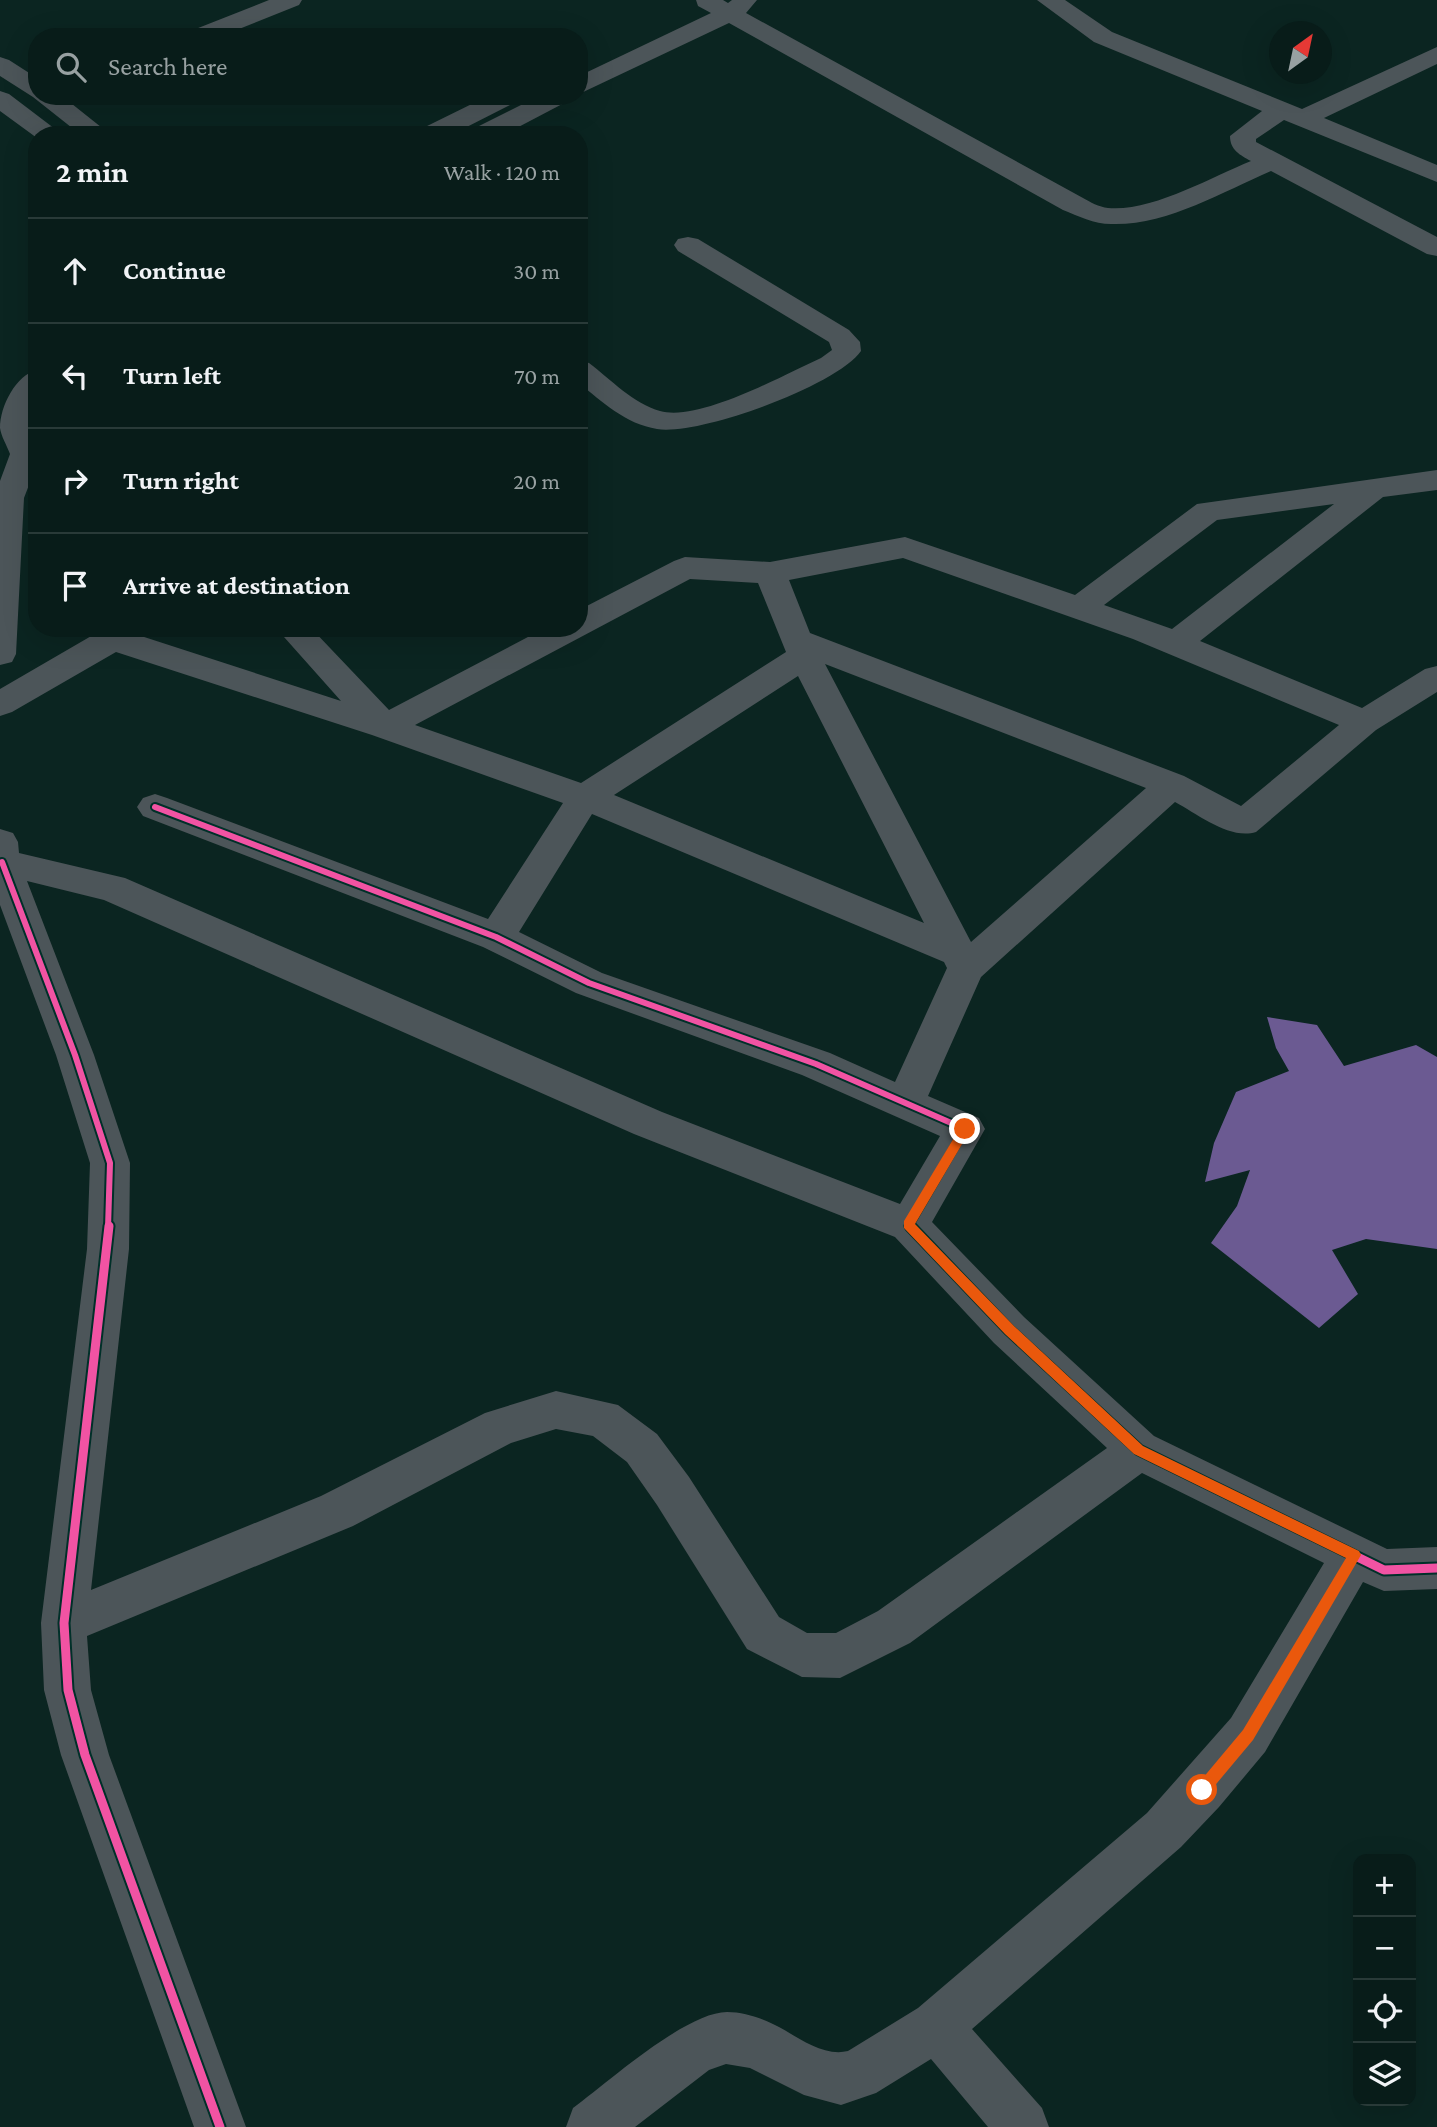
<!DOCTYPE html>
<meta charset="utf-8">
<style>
:root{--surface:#081c19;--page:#112522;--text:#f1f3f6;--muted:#98a1a2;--line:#293a38}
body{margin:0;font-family:"Crimson Pro",serif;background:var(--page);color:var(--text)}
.controls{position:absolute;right:21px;bottom:21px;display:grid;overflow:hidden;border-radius:14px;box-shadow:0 7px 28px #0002}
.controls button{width:63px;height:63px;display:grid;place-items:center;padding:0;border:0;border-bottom:2px solid var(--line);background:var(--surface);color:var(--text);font:35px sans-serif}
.compass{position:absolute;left:1269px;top:21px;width:63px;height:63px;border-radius:50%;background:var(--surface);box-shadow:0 7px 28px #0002;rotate:33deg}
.stop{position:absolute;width:21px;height:21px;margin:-16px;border:5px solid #ea580c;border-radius:50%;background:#fff}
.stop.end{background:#ea580c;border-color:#fff;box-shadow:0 2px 7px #0008}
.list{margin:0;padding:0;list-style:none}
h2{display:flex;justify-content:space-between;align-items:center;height:91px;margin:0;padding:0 28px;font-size:30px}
h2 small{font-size:23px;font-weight:400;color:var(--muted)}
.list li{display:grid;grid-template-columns:46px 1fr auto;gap:21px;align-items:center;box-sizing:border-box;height:105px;padding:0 28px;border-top:2px solid var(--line)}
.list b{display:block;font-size:26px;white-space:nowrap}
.list em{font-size:23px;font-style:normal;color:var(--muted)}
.icon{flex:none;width:38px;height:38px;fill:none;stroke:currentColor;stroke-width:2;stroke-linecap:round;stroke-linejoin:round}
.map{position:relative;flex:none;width:1437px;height:2127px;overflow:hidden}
.search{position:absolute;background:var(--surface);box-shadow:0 7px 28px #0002;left:28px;top:28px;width:560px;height:77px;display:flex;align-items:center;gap:18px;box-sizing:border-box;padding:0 24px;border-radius:28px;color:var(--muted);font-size:26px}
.panel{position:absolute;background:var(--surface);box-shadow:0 7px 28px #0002;left:28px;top:126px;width:560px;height:511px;border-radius:28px}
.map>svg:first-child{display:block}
</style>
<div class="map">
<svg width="1437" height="2127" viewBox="0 0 1437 2127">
<rect width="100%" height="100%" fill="#0b2521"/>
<path fill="#6b5a92" d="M1267,1017l50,8 27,41 72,-21 21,12v192l-71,-10 -34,11 26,44 -39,34 -108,-85 26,-37 13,-36 -45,12 9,-39 22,-51 53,-21 -13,-23z"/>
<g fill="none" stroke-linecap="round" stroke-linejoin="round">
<path fill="#4c5559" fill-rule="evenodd" d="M269,0h33l-3,5 -80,32h-34l3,-5z
M696,0h27l5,3 4,-3h25l-11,13 337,185c7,4 16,9 25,10 44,4 103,-31 143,-47 -11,-6 -21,-11 -21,-25l32,-25 -168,-69 -57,-42h28l47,32 190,77 135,-62v17l-113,54 113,47v17l-153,-62 -28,19v3l181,95v19l-10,-2 -156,-83c-49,21 -105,55 -160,53 -17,0 -33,-8 -48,-14l-334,-187 -150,71v-18l132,-63 -13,-7z
M0,57l9,3 28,18v18h25l49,39h-30l-48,-38 -33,-21z
M0,91l9,3 54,41h-26v3l-37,-27z
M488,96h34l-4,5 -67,34h-34l4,-6z
M539,96h33l-4,5 -65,34 -30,-2 4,-6z
M688,237l10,2 151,91 11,12 1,9c-23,34 -162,85 -204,78 -31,-5 -55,-27 -78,-46v-23l10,3c21,16 45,41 71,48 40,11 123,-36 161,-53l11,-8 -3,-8 -151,-91 -4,-6 4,-6z
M37,370v28l-7,29 7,18v19l-13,34 -8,156 -4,8 -12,3v-184l10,-27c-3,-8 -9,-18 -10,-26 0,-22 16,-53 37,-58z
M1437,470v20l-54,7 -183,144 162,67 63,-39 12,-3v26l-61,38 -120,102c-26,8 -57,-17 -81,-30l-194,175 -53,119 51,22 6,11 -53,93 92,95 130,119 233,113 50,-2v42l-53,2 -21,-9 -98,170 -46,55 -38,40 -209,182 70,79 7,19h-61l-57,-68 -55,34 -35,12 -37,-10 -54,-27 -24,-4 -17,6 -74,57h-69l7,-19c34,-25 113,-96 154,-96 18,0 37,7 52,15 20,11 45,30 69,24l70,-43 229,-195 84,-95 93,-155 -182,-90 -232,170 -70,35 -38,-1 -55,-28 -90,-144 -30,-43 -34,-26 -37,-7 -45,14 -158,83 -266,110 4,54 18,65 137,372h-52l-133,-372 -17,-65 -3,-67 46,-374 3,-86 -34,-108 -56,-150v-76l13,4 5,9 1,11 106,25 537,234 238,92 40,-68 -138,-61 -226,-82 -93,-46 -340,-131 -6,-9 6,-9 12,-4 12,4 321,121 75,-116 -191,-68 -256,-83 -104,60 -12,4v-27l105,-61h37l-4,7 203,66 -65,-73h35l78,82 156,-82h34v-18l95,-49 11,-4 85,5 135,-25 170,58 122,-91zM1334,504l-162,125 -68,-24 113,-85zM903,558l230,81 206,86 -98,81 -57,-30 -374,-143 -21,-53zM690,579l68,4 28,69 -205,131 -166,-58zM825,664l321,124 -175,154zM798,676l126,247 -310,-128zM592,814l352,148 3,6 -52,114 -65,-29 -228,-80 -83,-41zM27,881l77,19 530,234 261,103 99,106 113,105 -229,163 -42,22h-29l-28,-16 -90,-140 -32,-43 -39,-29 -62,-14 -71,22 -164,83 -230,94 38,-341 1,-86 -36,-108z"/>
<defs>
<path id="cycleway-far1" d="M155,807l341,130 93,46 227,81 149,65 -56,96 3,3
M2,862l73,193 35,108 -2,65"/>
<path id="cycleway" d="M109,1226l-45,397 4,67 17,65 135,372
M910,1226l99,104 130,120 245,120 53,-2"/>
</defs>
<use href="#cycleway-far1" stroke="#003029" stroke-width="10"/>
<use href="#cycleway" stroke="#003029" stroke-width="13"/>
<use href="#cycleway-far1" stroke="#f153a3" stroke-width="6"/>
<use href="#cycleway" stroke="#f153a3" stroke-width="9"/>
</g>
<path fill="#ea580c" d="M965,1124l6,5 -56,95 99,102 129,120 216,105 2,4 -108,185 -46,55 -5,2 -5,-2v-10l46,-55 103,-172 -212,-104 -129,-120 -101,-106v-7l57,-95z"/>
</svg>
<div class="controls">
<button>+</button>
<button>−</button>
<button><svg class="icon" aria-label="locate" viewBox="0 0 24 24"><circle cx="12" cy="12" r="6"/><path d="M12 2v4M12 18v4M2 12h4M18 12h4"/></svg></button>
<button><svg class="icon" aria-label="layers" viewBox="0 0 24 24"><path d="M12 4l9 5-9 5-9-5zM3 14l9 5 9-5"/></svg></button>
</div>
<svg class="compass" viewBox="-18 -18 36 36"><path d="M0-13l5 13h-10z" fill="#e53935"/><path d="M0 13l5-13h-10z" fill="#98a1a2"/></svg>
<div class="stop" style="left:1202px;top:1790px"></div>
<div class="stop end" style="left:965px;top:1129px"></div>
<div class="search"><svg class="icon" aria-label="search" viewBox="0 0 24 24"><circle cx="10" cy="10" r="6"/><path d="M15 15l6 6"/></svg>Search here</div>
<section class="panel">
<h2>2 min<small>Walk · 120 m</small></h2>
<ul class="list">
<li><svg class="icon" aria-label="ahead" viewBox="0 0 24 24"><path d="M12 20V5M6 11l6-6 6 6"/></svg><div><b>Continue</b></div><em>30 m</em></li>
<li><svg class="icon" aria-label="left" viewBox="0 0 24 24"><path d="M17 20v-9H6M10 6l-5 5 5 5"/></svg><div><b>Turn left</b></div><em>70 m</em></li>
<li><svg class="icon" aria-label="right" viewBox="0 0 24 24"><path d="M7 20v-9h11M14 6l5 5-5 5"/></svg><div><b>Turn right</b></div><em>20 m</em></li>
<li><svg class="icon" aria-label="arrive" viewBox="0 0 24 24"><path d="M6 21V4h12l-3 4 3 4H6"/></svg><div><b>Arrive at destination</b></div></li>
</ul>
</section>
</div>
